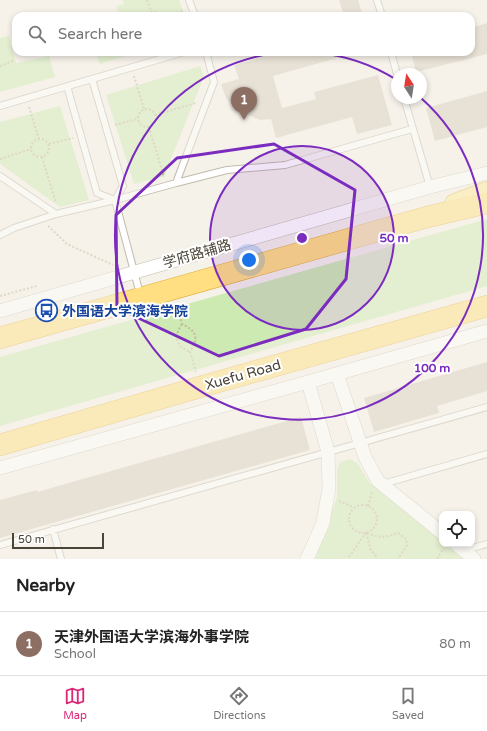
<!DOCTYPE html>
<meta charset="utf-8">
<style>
:root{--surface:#fff;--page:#f2f2f2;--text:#222;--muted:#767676;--line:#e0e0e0;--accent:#db2777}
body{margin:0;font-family:"Varela Round","Noto Sans SC",sans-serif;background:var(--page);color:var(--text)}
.controls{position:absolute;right:12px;bottom:12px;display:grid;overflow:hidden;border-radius:8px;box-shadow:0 2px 6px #0003}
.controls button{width:36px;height:36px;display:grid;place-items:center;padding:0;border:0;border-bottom:1px solid var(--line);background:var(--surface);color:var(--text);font:20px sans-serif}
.compass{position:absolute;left:391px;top:68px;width:36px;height:36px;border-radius:50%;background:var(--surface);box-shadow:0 2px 6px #0003;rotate:348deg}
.scale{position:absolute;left:12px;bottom:10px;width:92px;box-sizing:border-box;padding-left:4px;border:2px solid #4a4438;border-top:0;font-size:11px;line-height:14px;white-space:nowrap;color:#4a4438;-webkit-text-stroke:3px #fff;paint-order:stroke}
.you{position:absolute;left:249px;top:260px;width:14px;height:14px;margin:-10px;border:3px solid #fff;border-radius:50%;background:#1a73e8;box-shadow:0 0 0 6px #1a73e833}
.badge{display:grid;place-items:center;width:26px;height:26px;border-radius:50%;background:var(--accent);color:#fff;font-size:13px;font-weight:700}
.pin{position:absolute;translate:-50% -33px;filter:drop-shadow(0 1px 2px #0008)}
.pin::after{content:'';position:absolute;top:21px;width:14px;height:12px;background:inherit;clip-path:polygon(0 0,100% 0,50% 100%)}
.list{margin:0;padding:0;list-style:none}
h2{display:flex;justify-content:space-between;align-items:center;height:52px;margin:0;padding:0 16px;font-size:17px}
h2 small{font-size:13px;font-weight:400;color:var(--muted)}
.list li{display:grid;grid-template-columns:26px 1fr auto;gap:12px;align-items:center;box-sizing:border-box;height:64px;padding:0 16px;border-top:1px solid var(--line)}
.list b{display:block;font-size:15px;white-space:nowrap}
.list p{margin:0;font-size:13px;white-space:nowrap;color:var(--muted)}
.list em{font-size:13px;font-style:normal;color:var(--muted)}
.icon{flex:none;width:22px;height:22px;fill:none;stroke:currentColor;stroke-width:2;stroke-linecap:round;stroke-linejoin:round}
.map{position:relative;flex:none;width:487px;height:559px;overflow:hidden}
.search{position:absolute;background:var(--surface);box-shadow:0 2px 6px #0003;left:12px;right:12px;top:12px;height:44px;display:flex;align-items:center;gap:10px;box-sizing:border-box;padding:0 14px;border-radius:12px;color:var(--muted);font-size:15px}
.sheet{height:116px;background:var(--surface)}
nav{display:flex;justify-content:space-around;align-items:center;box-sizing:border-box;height:56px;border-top:1px solid var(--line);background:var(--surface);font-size:11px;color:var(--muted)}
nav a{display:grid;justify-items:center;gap:2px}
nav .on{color:var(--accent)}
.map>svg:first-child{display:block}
</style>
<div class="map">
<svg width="487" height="559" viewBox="0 0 487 559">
<rect width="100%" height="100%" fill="#f5f2ea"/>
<path fill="#ceeab3" d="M123,0h56l6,16h-66l-3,-10 8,-2z
M9,36l7,27 33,-7 6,21 -55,15v-54z
M95,52h43l-38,12z
M200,66l4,11 -40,99 -30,8 -28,-89z
M60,106l29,94 -29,7 -60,-43v-42z
M487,219v67l-487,140v-69z
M350,459l8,5 12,19 72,58v3h3l19,15h-149l22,-62v-28l3,-7z"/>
<path fill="#d7cfbf" d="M339,0h19l5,16h-19z
M487,23v31l-71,18 -5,-20h60v-24z
M279,52h69v3l-75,21 9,32 34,-9 -2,-7 64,-17 14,50 -35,9 -5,-17 -76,21 -5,-19 -11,1 -14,-6 -12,-7 -8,-9 -5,-14 18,-5 -5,-14z
M487,91v36l-52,14 -9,-33z
M487,362v29l-50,15 2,7 -65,19 -10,-34z
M301,417l9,33 -310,88v-38l37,-10v2z"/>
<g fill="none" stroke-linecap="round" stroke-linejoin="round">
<defs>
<path id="service" d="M189,0l6,16
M377,0l5,16
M391,52l6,22
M92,79l31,107 -8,14 25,94
M67,86l30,107 18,7
M404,98l26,89
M0,106l184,-54
M0,176l56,38 59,-14 61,-17 38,-101 -8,-30
M176,183l51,-13 58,-5 127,-36
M0,235l14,-7 42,-14
M383,484l104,-30
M53,529l8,30
M0,545l487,-138
M465,550l22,-6"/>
<path id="minor" d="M0,311l430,-124 57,-14
M337,374l28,83 13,24 64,52
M0,468l308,-86 179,-51
M456,544l18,15
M307,559l16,-36 6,-35 -1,-36 -20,-70"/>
<path id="primary" d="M455,204l32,-12"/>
<path id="trunk" d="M0,338l427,-121 60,-14
M0,445l200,-58 287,-81"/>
</defs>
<use href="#service" stroke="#c1bbac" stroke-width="8"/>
<use href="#minor" stroke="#c1bbac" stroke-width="14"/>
<use href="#primary" stroke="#e6c767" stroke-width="22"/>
<use href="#trunk" stroke="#e0ac39" stroke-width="22"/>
<path stroke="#c3b89d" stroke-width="2" stroke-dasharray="2 2" stroke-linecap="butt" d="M147,0l4,11
M144,16c5,-6 12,-6 17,0
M165,16l18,-5
M0,66l15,-6
M134,76l10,33
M29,107l10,32
M138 118a9 9 0 1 1 18 0a9 9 0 1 1-18 0Z
M155,115l41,-12
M115,125l22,-6
M149,127l15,50
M31 148a9 9 0 1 1 18 0a9 9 0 1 1-18 0Z
M49,144l24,-6
M42,157l14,46
M0,159l31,-10
M48,226l19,18 46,21
M0,296l37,-10
M176,304l6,20c15,7 17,14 8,28l6,20
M182,324c-9,13 -6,22 8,28
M339,501l16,7
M349 519a14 14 0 1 1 28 0a14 14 0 1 1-28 0Z
M368,506l4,-14
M366,533l5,17 6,7 -1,2
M367,533c13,5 18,5 31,0l8,6 1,6 -9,14
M349,557l17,-25
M437,559l7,-11"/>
<use href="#service" stroke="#fff" stroke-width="6"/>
<use href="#minor" stroke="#fff" stroke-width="13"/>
<use href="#primary" stroke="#ffe899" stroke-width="20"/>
<use href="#trunk" stroke="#ffdf82" stroke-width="21"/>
</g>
<path d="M0 0H487V559H0ZM274,144l81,46 -9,89 -40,50 -87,27 -102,-48 -1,-93 61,-57z" fill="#f5f2ea" fill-opacity=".55" fill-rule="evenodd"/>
<path fill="none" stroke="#7b2cbf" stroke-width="3" stroke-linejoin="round" d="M274,144l81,46 -9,89 -40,50 -87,27 -102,-48 -1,-93 61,-57z"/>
<circle cx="302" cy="238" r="92" fill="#7b2cbf" fill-opacity=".12"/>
<g fill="none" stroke="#7b2cbf" stroke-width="2">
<circle cx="302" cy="238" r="92"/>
<path d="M421 98A184 184 0 1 1 397 80"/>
</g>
<defs>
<symbol id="bus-ring" viewBox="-11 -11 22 22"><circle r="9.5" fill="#fff" stroke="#1a4fb4" stroke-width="1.5"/><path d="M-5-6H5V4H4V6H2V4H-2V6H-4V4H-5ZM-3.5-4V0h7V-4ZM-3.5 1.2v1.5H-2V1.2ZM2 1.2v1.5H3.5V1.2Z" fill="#1a4fb4"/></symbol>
</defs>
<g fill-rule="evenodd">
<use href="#bus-ring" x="34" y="298" width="25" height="25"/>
</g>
<g text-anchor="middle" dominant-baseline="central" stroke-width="4" stroke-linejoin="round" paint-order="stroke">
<g font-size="14" fill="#4a4438" stroke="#fff">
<text transform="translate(197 254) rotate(-16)">学府路辅路</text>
<text transform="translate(243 375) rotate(-16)">Xuefu Road</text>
</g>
<g font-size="14" font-weight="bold" fill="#164399" stroke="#fff" text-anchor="start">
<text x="62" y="311">外国语大学滨海学院</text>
</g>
</g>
<circle cx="302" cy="238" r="6" fill="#7b2cbf" stroke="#fff" stroke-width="2"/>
<g font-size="12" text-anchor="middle" font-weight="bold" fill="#7b2cbf" stroke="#fff" stroke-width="4" stroke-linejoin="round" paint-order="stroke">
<text x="394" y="242">50 m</text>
<text x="432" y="372">100 m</text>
</g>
</svg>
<div class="controls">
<button><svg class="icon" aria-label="locate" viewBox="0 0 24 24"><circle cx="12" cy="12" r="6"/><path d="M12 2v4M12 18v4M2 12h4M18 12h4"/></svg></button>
</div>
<svg class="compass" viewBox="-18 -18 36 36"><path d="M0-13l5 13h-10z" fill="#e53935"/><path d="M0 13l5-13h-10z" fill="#767676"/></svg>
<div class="scale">50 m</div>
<div class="you"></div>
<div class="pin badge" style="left:244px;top:120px;background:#8d6e63">1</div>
<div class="search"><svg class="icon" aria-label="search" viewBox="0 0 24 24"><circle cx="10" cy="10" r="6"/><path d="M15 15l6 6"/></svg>Search here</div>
</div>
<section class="sheet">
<h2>Nearby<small></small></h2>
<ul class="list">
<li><span class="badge" style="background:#8d6e63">1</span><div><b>天津外国语大学滨海外事学院</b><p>School</p></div><em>80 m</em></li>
</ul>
</section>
<nav>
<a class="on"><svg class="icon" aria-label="map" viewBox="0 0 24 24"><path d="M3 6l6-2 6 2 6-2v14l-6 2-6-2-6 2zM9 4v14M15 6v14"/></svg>Map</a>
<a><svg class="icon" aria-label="directions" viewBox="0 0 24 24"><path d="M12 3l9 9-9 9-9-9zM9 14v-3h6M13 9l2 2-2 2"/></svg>Directions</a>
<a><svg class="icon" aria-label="saved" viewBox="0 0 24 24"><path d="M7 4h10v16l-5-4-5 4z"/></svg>Saved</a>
</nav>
